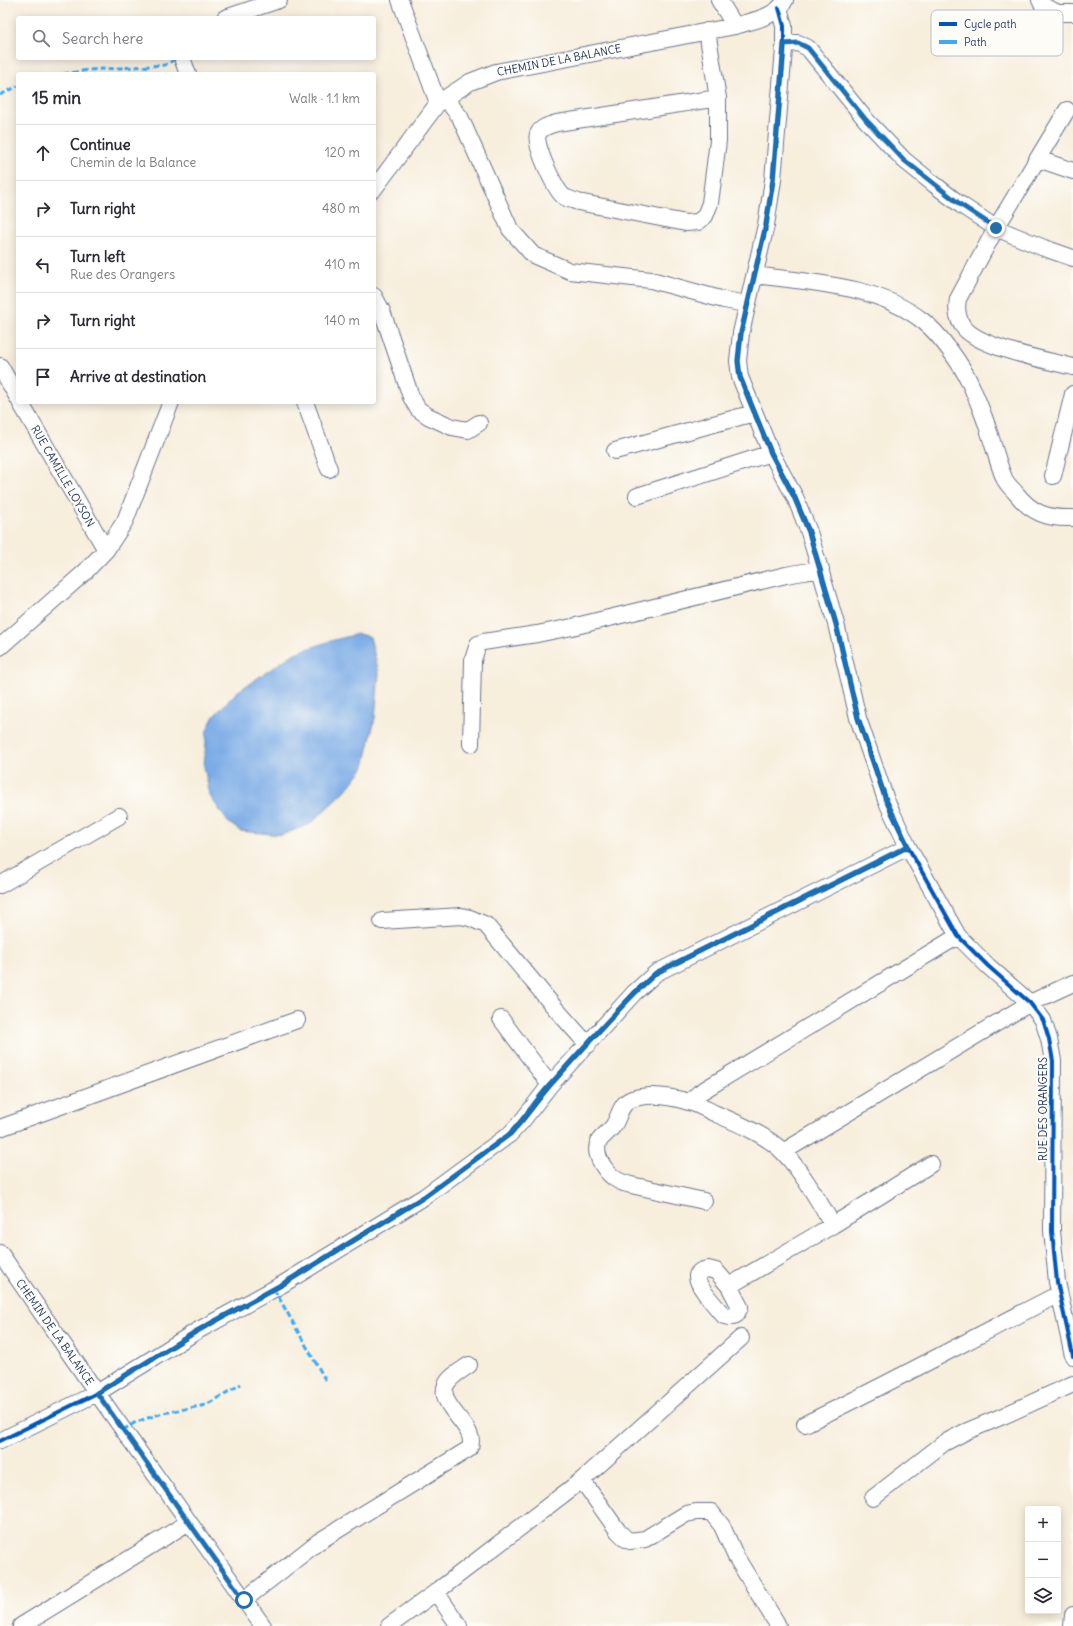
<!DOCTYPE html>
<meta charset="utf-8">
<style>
:root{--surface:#fff;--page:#f7f7f7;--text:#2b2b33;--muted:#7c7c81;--line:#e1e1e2}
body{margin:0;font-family:Delius,sans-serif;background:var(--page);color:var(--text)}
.controls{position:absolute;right:12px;bottom:12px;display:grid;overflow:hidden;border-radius:4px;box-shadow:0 2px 10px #0003}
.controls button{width:36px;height:36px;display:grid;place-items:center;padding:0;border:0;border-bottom:1px solid var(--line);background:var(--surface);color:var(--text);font:20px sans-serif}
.stop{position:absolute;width:12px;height:12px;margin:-9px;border:3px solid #1f6fb2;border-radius:50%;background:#fff}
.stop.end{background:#1f6fb2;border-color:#fff;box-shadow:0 1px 4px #0008}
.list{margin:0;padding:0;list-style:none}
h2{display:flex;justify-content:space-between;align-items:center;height:52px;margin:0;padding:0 16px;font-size:17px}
h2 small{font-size:13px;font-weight:400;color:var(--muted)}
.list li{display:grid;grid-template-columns:26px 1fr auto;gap:12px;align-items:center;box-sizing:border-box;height:56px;padding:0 16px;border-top:1px solid var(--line)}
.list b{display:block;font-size:15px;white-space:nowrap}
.list p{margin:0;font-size:13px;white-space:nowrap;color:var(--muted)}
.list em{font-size:13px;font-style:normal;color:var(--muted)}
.icon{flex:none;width:22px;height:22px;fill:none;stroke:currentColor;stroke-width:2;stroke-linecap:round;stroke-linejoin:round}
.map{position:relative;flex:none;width:1073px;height:1626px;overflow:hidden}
.search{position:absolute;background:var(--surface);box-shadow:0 2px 10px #0003;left:16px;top:16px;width:360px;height:44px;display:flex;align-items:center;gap:10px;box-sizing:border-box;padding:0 14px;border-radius:4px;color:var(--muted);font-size:15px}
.panel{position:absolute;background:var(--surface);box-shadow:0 2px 10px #0003;left:16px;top:72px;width:360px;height:332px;border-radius:4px}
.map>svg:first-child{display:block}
</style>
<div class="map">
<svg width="1073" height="1626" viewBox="0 0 1073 1626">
<rect width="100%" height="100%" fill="#fdfcf7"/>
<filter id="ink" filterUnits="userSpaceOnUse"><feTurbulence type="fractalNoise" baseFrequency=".025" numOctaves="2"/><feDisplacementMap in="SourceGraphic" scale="8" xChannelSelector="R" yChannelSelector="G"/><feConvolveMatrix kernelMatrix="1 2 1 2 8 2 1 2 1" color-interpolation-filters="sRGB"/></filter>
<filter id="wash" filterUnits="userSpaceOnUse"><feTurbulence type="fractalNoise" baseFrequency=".012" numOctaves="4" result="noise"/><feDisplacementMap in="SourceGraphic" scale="16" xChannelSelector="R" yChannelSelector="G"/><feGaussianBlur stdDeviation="0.9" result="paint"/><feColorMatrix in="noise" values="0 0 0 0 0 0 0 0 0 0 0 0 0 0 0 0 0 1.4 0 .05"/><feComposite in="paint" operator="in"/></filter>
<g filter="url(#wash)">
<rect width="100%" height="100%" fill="#f7eedc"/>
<path fill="#7bace6" stroke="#4b6ea2" d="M358,634l12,3 9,36 -4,45 -11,49 -19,24 -35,33 -28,11 -42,-4 -12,-9 -18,-26 -6,-30 3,-36 7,-14 23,-24 58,-39 39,-13z"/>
</g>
<g filter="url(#ink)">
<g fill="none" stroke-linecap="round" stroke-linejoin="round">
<defs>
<path id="street" d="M400,0l38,103
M719,0l16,26
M1040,0l3,6 15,7h15
M779,8l5,18v23l-11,131 -7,45 -25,108 -3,28 2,16 31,76 24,44 14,35 27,92 22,94 28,82 22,47 50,89 30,30 42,37 13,17 6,19 4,22 -1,170 5,51 16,74
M225,18l54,-18
M707,31l11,67v43l-8,62 -5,13 -7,6 -12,1 -108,-21c-5,-2 -11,-3 -15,-6 -8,-7 -30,-53 -25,-62 3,-7 12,-9 19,-11l161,-25
M784,44l14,-1 10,5 58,72 38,40 31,25 26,20 35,23 48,20 29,10
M182,58l6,16
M445,98l15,19 50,112 23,26 37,16 81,9 73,20 23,4
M1067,110l-71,118 -38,71c-2,11 -1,22 8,31 20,19 80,30 107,37
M1038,159l35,12
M374,189l64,-86 32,-21 26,-10 239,-46c15,-5 43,-9 50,-26
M755,275c58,8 120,9 168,46 16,12 39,44 47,62 7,16 14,32 19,49 5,15 9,31 15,46 2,5 7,10 11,14 16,21 32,27 58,26
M374,296l8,15 29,86 7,12 10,7 24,11 16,3 11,-7
M0,366l18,32
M20,402l86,148
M305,402l24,67
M615,451l139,-38
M1053,476l20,-82
M637,496l134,-43
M0,647l85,-75 21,-22 19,-29 46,-119
M471,744l2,-84 5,-16 5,-2 54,-8 35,-7 214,-52 35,-6
M0,885l119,-69
M382,921l79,-5 9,2 16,7 69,83 33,37
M501,1019l49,66
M690,1102l9,-9 259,-157
M0,1128l297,-108
M783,1152l247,-149 43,-20
M704,1201l-73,-16c-4,-1 -8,-2 -12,-4 -12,-6 -27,-26 -20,-40 5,-7 12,-10 16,-18 5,-9 6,-20 17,-24 17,-6 40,-2 57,3 8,2 17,7 25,11 21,9 55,23 70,40 20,21 34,48 49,72
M0,1253l97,140 166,233
M708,1269l8,2 13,15 11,21 -4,8 -7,2 -5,-1c-6,-7 -28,-31 -27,-40 1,-5 6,-6 11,-7z
M729,1286l104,-61 98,-61
M805,1424c86,-41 169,-87 254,-130
M0,1441l97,-48 100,-62 86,-47 141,-87 86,-63 12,-13 28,-36 84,-92 22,-20 252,-126
M582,1480l36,51 8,8 4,2 15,-2 41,-25 10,-2h15l11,14 14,31 40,65 2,4
M873,1498l71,-55 21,-11 38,-16 70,-32
M436,1592l23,34
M244,1600l74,-58 151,-93c12,-21 -33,-42 -23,-64 4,-9 15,-14 23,-20
M21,1626l168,-104
M389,1626l47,-34 146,-112 159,-142
M1072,1626l1,-11"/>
</defs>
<use href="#street" stroke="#68728a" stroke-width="18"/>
<use href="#street" stroke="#fff" stroke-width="16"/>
<path stroke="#3fa9f5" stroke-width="3" stroke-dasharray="6 3" stroke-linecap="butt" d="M63,74l26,-4 76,-5 12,-7
M0,95l18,-9
M274,1289l52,92
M123,1430l13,-8 27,-9 43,-8 35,-21"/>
<defs>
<path id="cycleway" d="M779,8l5,18v23l-11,131 -7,45 -25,108 -3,28 2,16 31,76 24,44 14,35 27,92 22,94 28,82 22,47 50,89 30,30 42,37 13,17 6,19 4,22 -1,170 5,51 16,74
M0,1441l97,-48 100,-62 86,-47 141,-87 86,-63 12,-13 28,-36 84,-92 22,-20 252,-126"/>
</defs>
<use href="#cycleway" stroke="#fdfcf7" stroke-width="6"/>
<use href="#cycleway" stroke="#0057b8" stroke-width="4"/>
</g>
</g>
<g fill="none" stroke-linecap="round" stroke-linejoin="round" filter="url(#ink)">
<path stroke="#1f6fb2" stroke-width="5" d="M244,1600l-147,-207 100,-62 86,-47 141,-87 86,-63c15,-16 26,-34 41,-50 34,-38 68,-77 105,-111l252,-127 -22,-46 -28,-82 -22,-94 -27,-92 -15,-35 -23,-44 -31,-76 -2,-16 3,-28 25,-108 7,-45 11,-136 14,-1 10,5 58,72 38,40 57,45 35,23"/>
</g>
<g text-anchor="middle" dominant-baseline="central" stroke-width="4" stroke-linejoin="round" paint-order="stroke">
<g font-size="11" fill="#1b2f5e" stroke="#fdfcf7">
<text transform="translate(559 60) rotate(-11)">CHEMIN DE LA BALANCE</text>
<text transform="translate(63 476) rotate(60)">RUE CAMILLE LOYSON</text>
<text transform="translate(1043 1109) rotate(-90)">RUE DES ORANGERS</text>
<text transform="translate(55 1332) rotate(55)">CHEMIN DE LA BALANCE</text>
</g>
</g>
<rect x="931" y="10" width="132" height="46" rx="6" fill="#fdfcf7" stroke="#b9bec9" stroke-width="1"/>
<rect x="939" y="22" width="18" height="4" fill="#0057b8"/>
<rect x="939" y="40" width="18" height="4" fill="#3fa9f5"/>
<g font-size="11" fill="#1b2f5e">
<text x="964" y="28">Cycle path</text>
<text x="964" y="46">Path</text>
</g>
</svg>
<div class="controls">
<button>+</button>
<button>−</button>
<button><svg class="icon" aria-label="layers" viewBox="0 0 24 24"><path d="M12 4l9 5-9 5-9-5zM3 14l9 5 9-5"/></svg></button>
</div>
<div class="stop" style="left:244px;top:1600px"></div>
<div class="stop end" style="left:996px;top:228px"></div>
<div class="search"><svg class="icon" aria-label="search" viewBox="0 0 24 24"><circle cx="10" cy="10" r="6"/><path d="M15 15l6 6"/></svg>Search here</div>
<section class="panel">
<h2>15 min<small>Walk · 1.1 km</small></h2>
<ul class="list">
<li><svg class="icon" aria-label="ahead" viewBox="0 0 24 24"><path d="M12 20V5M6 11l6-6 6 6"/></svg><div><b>Continue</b><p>Chemin de la Balance</p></div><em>120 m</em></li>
<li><svg class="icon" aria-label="right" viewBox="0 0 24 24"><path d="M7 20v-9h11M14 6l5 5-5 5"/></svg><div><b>Turn right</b></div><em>480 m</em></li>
<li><svg class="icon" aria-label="left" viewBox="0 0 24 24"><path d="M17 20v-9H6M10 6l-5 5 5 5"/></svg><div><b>Turn left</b><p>Rue des Orangers</p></div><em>410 m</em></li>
<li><svg class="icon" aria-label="right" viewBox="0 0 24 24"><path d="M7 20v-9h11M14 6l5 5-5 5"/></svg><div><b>Turn right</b></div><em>140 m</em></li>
<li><svg class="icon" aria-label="arrive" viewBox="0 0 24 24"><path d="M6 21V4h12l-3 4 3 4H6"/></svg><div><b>Arrive at destination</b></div></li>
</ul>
</section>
</div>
